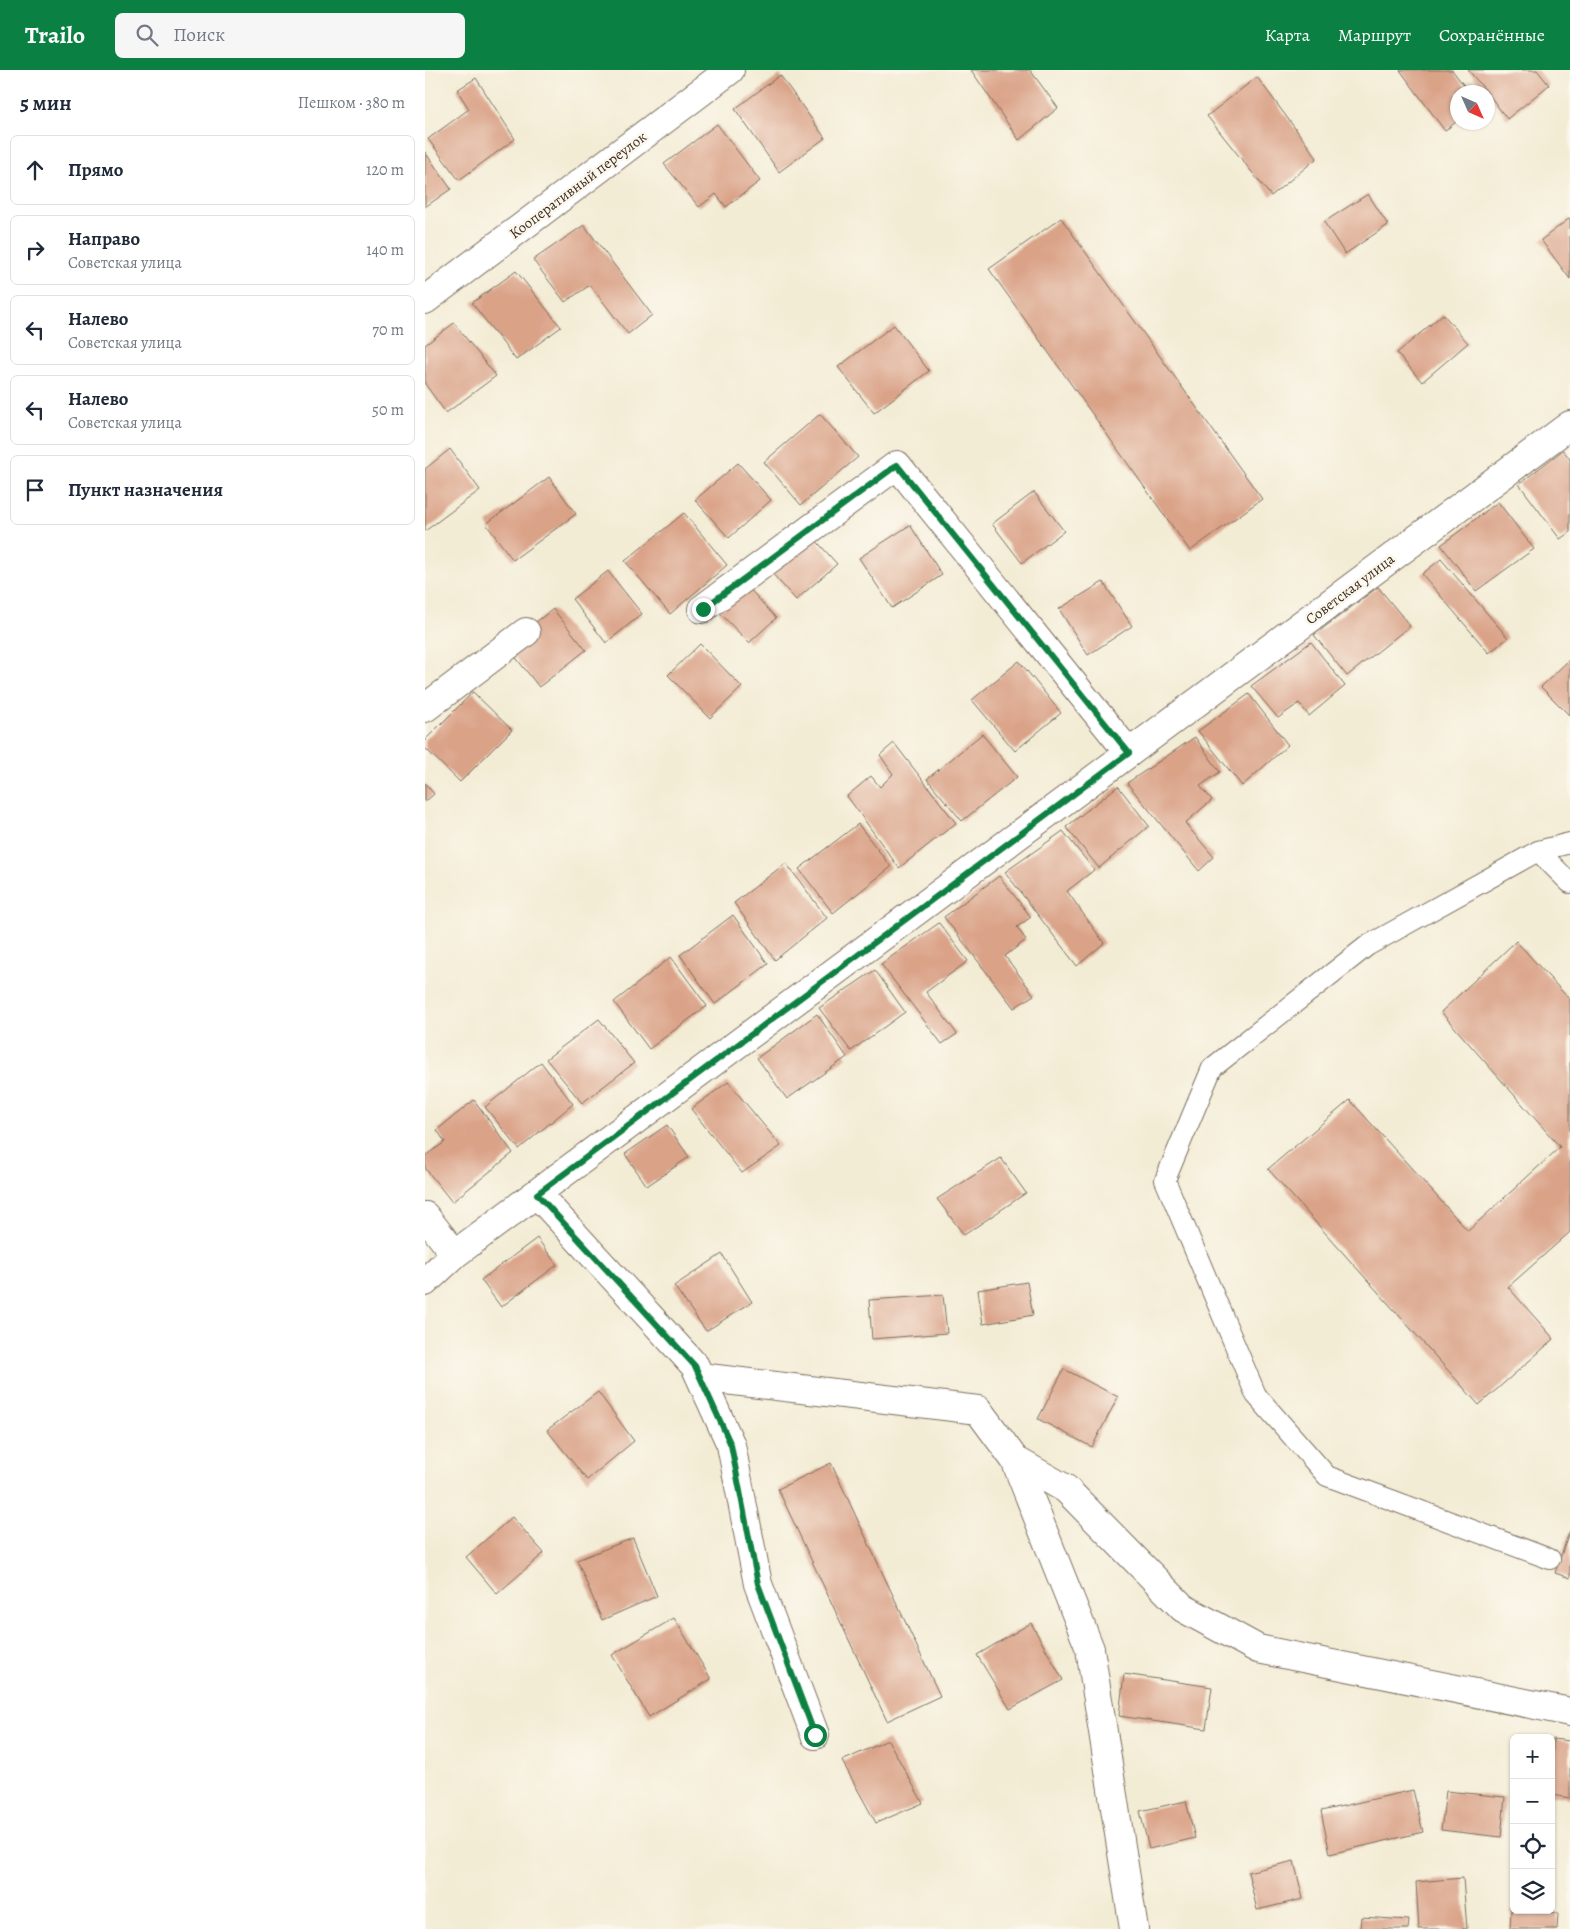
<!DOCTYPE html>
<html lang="ru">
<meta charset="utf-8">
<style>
:root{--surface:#fff;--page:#f6f6f7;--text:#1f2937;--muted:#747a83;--line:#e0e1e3;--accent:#0b8043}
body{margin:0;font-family:Alegreya,serif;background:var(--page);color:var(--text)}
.controls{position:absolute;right:15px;bottom:15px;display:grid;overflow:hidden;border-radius:8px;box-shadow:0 1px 4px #0004}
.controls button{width:45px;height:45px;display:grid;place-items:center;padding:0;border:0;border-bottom:1px solid var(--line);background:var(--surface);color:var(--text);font:25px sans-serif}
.compass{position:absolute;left:1025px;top:15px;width:45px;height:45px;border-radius:50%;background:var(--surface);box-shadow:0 1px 4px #0004;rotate:135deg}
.stop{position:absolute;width:15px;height:15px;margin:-11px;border:4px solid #0b8043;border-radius:50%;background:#fff}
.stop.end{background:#0b8043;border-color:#fff;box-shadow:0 1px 5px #0008}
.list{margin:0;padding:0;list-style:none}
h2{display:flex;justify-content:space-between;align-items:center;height:65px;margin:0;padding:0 20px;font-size:21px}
h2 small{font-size:16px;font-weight:400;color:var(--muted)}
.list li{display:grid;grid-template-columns:32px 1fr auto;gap:15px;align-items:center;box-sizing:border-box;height:70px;margin:0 10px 10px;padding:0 10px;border:1px solid var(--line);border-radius:8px}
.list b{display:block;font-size:19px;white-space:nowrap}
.list p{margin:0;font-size:16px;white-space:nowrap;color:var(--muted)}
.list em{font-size:16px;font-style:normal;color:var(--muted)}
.icon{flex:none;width:28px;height:28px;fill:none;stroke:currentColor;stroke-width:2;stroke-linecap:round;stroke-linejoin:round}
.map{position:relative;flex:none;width:1145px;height:1859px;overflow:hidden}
header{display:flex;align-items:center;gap:30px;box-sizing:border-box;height:70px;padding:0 25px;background:var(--accent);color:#fff}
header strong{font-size:24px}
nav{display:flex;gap:28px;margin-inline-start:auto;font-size:18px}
.search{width:350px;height:45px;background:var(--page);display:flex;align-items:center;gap:12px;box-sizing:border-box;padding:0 18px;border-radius:8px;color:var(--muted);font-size:19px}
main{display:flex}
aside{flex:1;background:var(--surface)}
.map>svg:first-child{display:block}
</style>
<header>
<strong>Trailo</strong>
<div class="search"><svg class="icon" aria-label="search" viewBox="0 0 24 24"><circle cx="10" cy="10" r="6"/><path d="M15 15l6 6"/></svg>Поиск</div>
<nav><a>Карта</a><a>Маршрут</a><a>Сохранённые</a></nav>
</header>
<main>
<aside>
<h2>5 мин<small>Пешком · 380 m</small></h2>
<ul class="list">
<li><svg class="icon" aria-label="ahead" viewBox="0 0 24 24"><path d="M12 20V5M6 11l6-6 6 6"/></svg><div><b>Прямо</b></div><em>120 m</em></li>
<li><svg class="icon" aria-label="right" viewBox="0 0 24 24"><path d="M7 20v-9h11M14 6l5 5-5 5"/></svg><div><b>Направо</b><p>Советская улица</p></div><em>140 m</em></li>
<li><svg class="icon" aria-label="left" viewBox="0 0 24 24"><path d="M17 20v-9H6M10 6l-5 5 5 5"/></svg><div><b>Налево</b><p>Советская улица</p></div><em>70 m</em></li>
<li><svg class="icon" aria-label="left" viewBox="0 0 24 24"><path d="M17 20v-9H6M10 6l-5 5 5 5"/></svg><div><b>Налево</b><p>Советская улица</p></div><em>50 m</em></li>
<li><svg class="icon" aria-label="arrive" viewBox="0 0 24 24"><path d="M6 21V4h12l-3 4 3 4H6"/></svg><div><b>Пункт назначения</b></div></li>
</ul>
</aside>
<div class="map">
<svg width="1145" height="1859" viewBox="0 0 1145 1859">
<rect width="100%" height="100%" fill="#fbf7ec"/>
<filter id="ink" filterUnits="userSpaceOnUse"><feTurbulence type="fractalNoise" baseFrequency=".02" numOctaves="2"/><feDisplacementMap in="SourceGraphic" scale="10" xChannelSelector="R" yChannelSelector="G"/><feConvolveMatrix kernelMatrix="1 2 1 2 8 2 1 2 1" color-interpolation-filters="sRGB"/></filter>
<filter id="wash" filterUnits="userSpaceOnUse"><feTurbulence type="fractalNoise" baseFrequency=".0096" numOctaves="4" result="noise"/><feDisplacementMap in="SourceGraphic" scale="20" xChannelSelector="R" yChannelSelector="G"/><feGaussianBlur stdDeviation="1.12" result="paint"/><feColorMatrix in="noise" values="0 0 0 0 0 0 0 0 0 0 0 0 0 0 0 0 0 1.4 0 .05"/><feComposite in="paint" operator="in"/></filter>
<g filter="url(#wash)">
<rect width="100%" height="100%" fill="#f3ecd5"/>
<g id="blocks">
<path fill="#daa388" d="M546,0h59l28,38 -39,32z
M975,0h52l17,22h-12v29l-12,10z
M1043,0h69l12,15 -42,34 -20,-27z
M355,5l45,63 -46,34 -44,-63z
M832,7l60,81 -46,38 -64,-80z
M51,8l39,61 -56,41 -31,-41 41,-30 -12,-19z
M292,54l43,57 -34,26 -10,-13 -17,13 -35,-43z
M0,82l26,37 -26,18z
M943,124l20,31 -43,29 -21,-32z
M636,148l201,281 -72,52 -201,-282z
M1145,148v61l-29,-39z
M159,155l68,90 -24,19 -38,-49 -25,17 -32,-42z
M91,201l45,56 -45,33 -44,-57z
M1018,244l25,29 -46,39 -25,-29z
M29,253l42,53 -50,37 -21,-29v-39z
M469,255l35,46 -55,42 -36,-46z
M395,344l38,43 -57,48 -37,-43z
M25,379l30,41 -55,41v-62z
M1138,380l7,9v73l-10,7 -41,-55z
M313,393l33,37 -42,38 -34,-38z
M124,407l27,37 -63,46 -27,-36z
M609,422l30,39 -42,32 -30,-39z
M1073,432l36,47 -58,42 -35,-46z
M259,443l43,52 -57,49 -45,-53z
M485,455l32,50 -50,33 -33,-50z
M387,466l25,28 -41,36 -25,-28z
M1016,489l67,79 -19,15 -67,-79z
M183,501l34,43 -36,29 -34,-44z
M678,512l29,44 -44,29 -29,-46z
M322,516l29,32 -27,25 -30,-31z
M953,517l32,39 -63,50 -33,-41z
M128,539l33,41 -47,37 -33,-42z
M886,572l34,44 -36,30 -10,-13 -21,15 -27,-32z
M275,574l42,43 -32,31 -42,-43z
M1145,589v57l-29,-29z
M594,591l42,52 -46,38 -43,-51z
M48,622l39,38 -52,52 -35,-34v-8z
M824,624l39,51 -46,41 -44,-55z
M557,664l35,43 -55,44 -35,-42z
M770,667l25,35 -20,14 12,14 -27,23 29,34 -15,14 -72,-88z
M469,673l62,80 -57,45 -52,-72 24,-20 9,11 13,-13 -13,-19z
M0,713l9,11 -9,8z
M693,716l31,40 -50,42 -33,-41z
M433,754l33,43 -58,46 -34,-44z
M638,761l31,39 -27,21 37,52 -27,23 -72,-94z
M361,793l41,55 -52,42 -41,-57z
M574,806l32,41 -14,10 9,13 -21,16 29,39 -20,13 -70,-91z
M308,845l35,49 -53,40 -35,-49z
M514,853l29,38 -42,31 31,42 -15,10 -61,-80z
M1091,871l54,59v232l-62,55 46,52 -75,66 -211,-236 82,-69 118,131 92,-84 -119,-135z
M246,887l36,49 -58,43 -35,-47z
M450,900l30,42 -54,39 -32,-43z
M392,944l30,43 -60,42 -30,-41z
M174,949l35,44 -52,40 -36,-44z
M116,992l32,42 -54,45 -34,-42z
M303,1012l53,64 -39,27 -51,-64z
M49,1030l39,53 -61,49 -27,-34v-12l20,-14 -8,-12z
M242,1055l22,32 -42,29 -22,-32z
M576,1088l25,35 -62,42 -27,-36z
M112,1168l20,27 -56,42 -20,-27z
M297,1184l30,48 -46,29 -32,-45z
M602,1212l6,33 -50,9 -5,-34z
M518,1225l4,38 -75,6 -3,-39z
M639,1299l54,28 -26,50 -54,-28z
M173,1322l36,49 -47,39 -40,-50z
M406,1393l109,233 -53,25 -109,-232z
M87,1447l32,36 -47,41 -31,-37z
M1145,1460v48l-15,-5z
M208,1468l24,58 -55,24 -25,-60z
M249,1548l37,61 -62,38 -37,-62z
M606,1553l32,57 -53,29 -33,-54z
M699,1604l88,13 -6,42 -87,-13z
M1128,1669l17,2v57l-19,-3z
M463,1670l35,63 -47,20 -34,-62z
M988,1720l10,42 -93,22 -9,-43z
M1021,1721l59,6 -4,40 -60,-7z
M761,1731l9,37 -46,11 -9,-38z
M869,1791l9,38 -46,11 -9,-38z
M1038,1808l4,51h-48l-3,-47z
M1086,1840l47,3 -1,16h-47z
M936,1847l48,3 -1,9h-48z"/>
</g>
</g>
<g filter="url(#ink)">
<use href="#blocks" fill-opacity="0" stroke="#7b6e5e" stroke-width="1"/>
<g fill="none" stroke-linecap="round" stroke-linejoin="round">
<defs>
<path id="lane" d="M1145,773l-32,8 32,32
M1113,781l-171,95 -155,122 -47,112 91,215 71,81 223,83"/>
<path id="street" d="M0,230l305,-230
M277,539l195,-144 232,288
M0,638l101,-76
M112,1124l158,172 36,79 27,139 57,151
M0,1146l30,38
M0,1212l30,-28 1115,-829
M275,1307l278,33 37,50 75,189 44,280
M590,1390l51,29 117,119 75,41 312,63"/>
</defs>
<use href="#lane" stroke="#7b6e5e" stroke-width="22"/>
<use href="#street" stroke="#7b6e5e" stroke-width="30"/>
<use href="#lane" stroke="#fff" stroke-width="20"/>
<use href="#street" stroke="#fff" stroke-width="28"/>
</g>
</g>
<g fill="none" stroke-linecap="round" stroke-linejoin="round" filter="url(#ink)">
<path stroke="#0b8043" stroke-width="6" d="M278,539l194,-144 232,288 -592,441 158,172 36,79 27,139 57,151"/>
</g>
<g text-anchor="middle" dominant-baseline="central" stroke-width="5" stroke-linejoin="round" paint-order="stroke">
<g font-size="15" fill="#3b2a1e" stroke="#fbf7ec">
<text transform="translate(153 115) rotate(-37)">Кооперативный переулок</text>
<text transform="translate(925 519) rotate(-37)">Советская улица</text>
</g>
</g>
</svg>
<div class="controls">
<button>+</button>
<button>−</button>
<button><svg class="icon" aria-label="locate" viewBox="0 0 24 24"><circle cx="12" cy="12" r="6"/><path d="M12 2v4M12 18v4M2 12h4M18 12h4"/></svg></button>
<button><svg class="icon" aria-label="layers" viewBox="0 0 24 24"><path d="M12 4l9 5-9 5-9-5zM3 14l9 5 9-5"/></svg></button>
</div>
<svg class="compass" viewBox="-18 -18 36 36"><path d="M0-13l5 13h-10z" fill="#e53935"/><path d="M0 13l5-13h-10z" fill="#747a83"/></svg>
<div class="stop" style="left:390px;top:1665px"></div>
<div class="stop end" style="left:278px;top:539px"></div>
</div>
</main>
